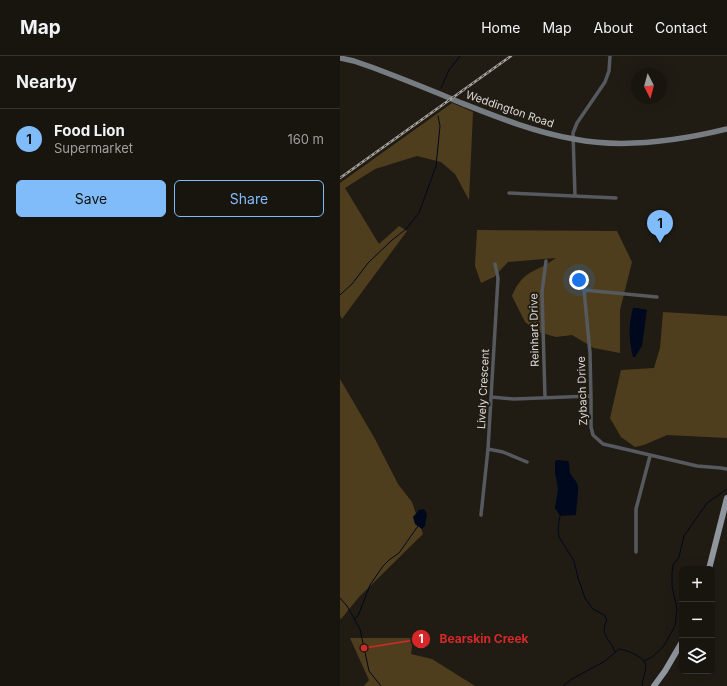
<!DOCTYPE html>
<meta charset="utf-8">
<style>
:root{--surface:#18150f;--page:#25221d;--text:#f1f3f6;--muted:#9f9f9e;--line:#36342f;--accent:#81bcfa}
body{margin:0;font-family:Inter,sans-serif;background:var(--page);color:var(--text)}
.controls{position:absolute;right:12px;bottom:12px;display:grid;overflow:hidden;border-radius:6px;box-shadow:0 4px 16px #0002}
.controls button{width:36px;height:36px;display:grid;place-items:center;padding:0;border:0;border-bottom:1px solid var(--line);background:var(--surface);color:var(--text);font:20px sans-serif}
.compass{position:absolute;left:291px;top:12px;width:36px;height:36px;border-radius:50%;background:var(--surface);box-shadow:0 4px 16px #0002;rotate:174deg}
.you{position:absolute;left:239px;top:224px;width:14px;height:14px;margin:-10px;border:3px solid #fff;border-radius:50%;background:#1a73e8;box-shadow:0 0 0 6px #1a73e833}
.badge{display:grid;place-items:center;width:26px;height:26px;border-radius:50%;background:var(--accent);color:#111;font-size:13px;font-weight:700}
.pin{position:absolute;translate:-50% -33px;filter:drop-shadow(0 1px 2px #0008)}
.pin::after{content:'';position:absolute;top:21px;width:14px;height:12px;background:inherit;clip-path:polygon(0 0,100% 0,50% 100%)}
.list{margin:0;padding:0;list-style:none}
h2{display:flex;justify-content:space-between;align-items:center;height:52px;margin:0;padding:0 16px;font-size:17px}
h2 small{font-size:13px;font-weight:400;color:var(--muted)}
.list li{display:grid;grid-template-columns:26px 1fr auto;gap:12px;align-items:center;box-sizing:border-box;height:60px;padding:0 16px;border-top:1px solid var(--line)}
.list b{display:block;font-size:15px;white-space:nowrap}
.list p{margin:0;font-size:13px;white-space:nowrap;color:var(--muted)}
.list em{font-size:13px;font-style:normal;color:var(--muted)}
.actions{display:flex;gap:8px;padding:12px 16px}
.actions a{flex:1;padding:9px 0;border:1px solid var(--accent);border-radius:6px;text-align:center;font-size:14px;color:var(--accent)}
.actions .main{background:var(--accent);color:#111}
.icon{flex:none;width:22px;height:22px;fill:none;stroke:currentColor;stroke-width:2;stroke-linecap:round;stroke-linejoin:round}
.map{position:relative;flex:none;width:387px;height:630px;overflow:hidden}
header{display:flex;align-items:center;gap:24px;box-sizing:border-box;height:56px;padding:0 20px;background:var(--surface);border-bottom:1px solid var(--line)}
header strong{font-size:19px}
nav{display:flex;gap:22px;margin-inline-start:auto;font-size:14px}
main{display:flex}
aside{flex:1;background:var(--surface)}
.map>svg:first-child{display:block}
</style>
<header>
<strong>Map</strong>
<nav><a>Home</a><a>Map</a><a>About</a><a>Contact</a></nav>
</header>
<main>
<aside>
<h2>Nearby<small></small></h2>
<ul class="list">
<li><span class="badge">1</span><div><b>Food Lion</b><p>Supermarket</p></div><em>160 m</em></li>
</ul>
<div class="actions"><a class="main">Save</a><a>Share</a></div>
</aside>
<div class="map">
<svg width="387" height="630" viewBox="0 0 387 630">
<rect width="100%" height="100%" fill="#201c14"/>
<path fill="#4f3e1d" d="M112,47l21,9 -4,88 -14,-26 -14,-12 -24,-6 -42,13 -30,19 34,56 20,-18 8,5 -65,88 -2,-4v-132z
M137,174l140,1 15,31 -12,48v43l-26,-5 -22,-13 -16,2 -18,-5 -13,-10 -13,-26c11,-27 24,-23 44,-38l-48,4 -14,15 -13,6 -6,-17z
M323,256l64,4v122l-60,-3 -23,10 -9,2 -14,-10 -11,-19 11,-48 33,-2 6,-20z
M0,323l35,60 23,45 14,18 11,32 -64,63 -18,22 -1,-1z
M10,582h63l-2,16 21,5 43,27h-111l5,-6z"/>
<path fill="#00081d" d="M293,252h5l9,2 -5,36 -7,11h-2c-4,-16 -5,-32 0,-49z
M217,404l11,1c2,4 1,7 2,12 2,4 7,8 8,13 1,3 -2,24 -2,29l-16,1 -5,-8 3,-18 -3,-18v-10z
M84,453l3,5 -2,12 -3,3 -7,-5 -2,-7 6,-7z"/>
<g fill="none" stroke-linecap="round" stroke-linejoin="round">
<path stroke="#00081d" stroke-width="1" d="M101,32l8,-18 11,-14
M0,239l12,-11 16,-21 23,-22 15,-12 13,-16 17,-47 4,-40 -2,-10
M220,460l-2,13 1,8 15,24 4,17 7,20 8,11 11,6 3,5c-8,15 3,18 8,32
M0,542l7,8 13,23 9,42 12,15
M14,563l4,-3 12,-31 13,-19 6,-6 10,-7 19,-27
M304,605l8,-4 11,-10 12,-21 2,-17 -5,-23v-14l1,-7 6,-8 5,-21 23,-33 20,-14
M223,630l9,-7 33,-18 14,-12c8,1 26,8 27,17 0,7 -4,13 -4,20"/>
<path stroke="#56595d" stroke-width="3.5" d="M169,137l107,5
M235,140l-2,-63 4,-10 28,-41 4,-11 1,-15
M243,223l7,74 1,46v28l2,8 10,9 13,3 81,19 24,2 6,1
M244,234l73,7
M151,341l23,2 77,-3
M205,342l-3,-106 4,-31
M148,393l15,3 24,10
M141,459l7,-66 10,-171 -3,-14
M296,496v-43l14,-53"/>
<path stroke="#767c82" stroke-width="5.5" d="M0,2l14,3 20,7c29,11 57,22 85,34 38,15 75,30 115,37 50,10 104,2 153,-10"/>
<path stroke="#90969e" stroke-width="6" d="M369,513l18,-71
M314,630l11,-15 17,-29"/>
<defs>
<path id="rail" d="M0,122l171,-122"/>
</defs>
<use href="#rail" stroke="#a6a29c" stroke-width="2.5"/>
<use href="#rail" stroke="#201c14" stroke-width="1" stroke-dasharray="3" stroke-linecap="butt"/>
</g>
<g text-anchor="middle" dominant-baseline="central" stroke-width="4" stroke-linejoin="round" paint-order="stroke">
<g font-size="11" fill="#dddad4" stroke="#201c14">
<text transform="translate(170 53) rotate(19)">Weddington Road</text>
<text transform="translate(194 274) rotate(-91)">Reinhart Drive</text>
<text transform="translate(143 333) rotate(-87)">Lively Crescent</text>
<text transform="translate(242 335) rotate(-92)">Zybach Drive</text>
</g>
</g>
<path fill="none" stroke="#d62828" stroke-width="1.5" d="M24 592L81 583"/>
<g fill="#d62828" stroke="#201c14" stroke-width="1.5">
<circle cx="24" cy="592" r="4"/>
<circle cx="81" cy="583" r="10"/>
</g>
<g font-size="12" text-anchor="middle" font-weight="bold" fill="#fff">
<text x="81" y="587">1</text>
</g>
<g font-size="12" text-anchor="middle" font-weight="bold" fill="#d62828" stroke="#201c14" stroke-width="4" stroke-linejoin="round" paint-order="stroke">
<text x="144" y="587">Bearskin Creek</text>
</g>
</svg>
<div class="controls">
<button>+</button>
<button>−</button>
<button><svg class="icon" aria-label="layers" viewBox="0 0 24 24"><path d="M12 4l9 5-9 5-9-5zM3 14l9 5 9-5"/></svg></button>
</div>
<svg class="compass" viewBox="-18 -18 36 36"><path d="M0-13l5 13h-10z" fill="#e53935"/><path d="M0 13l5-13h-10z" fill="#9f9f9e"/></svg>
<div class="you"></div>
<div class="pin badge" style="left:320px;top:187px">1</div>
</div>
</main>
